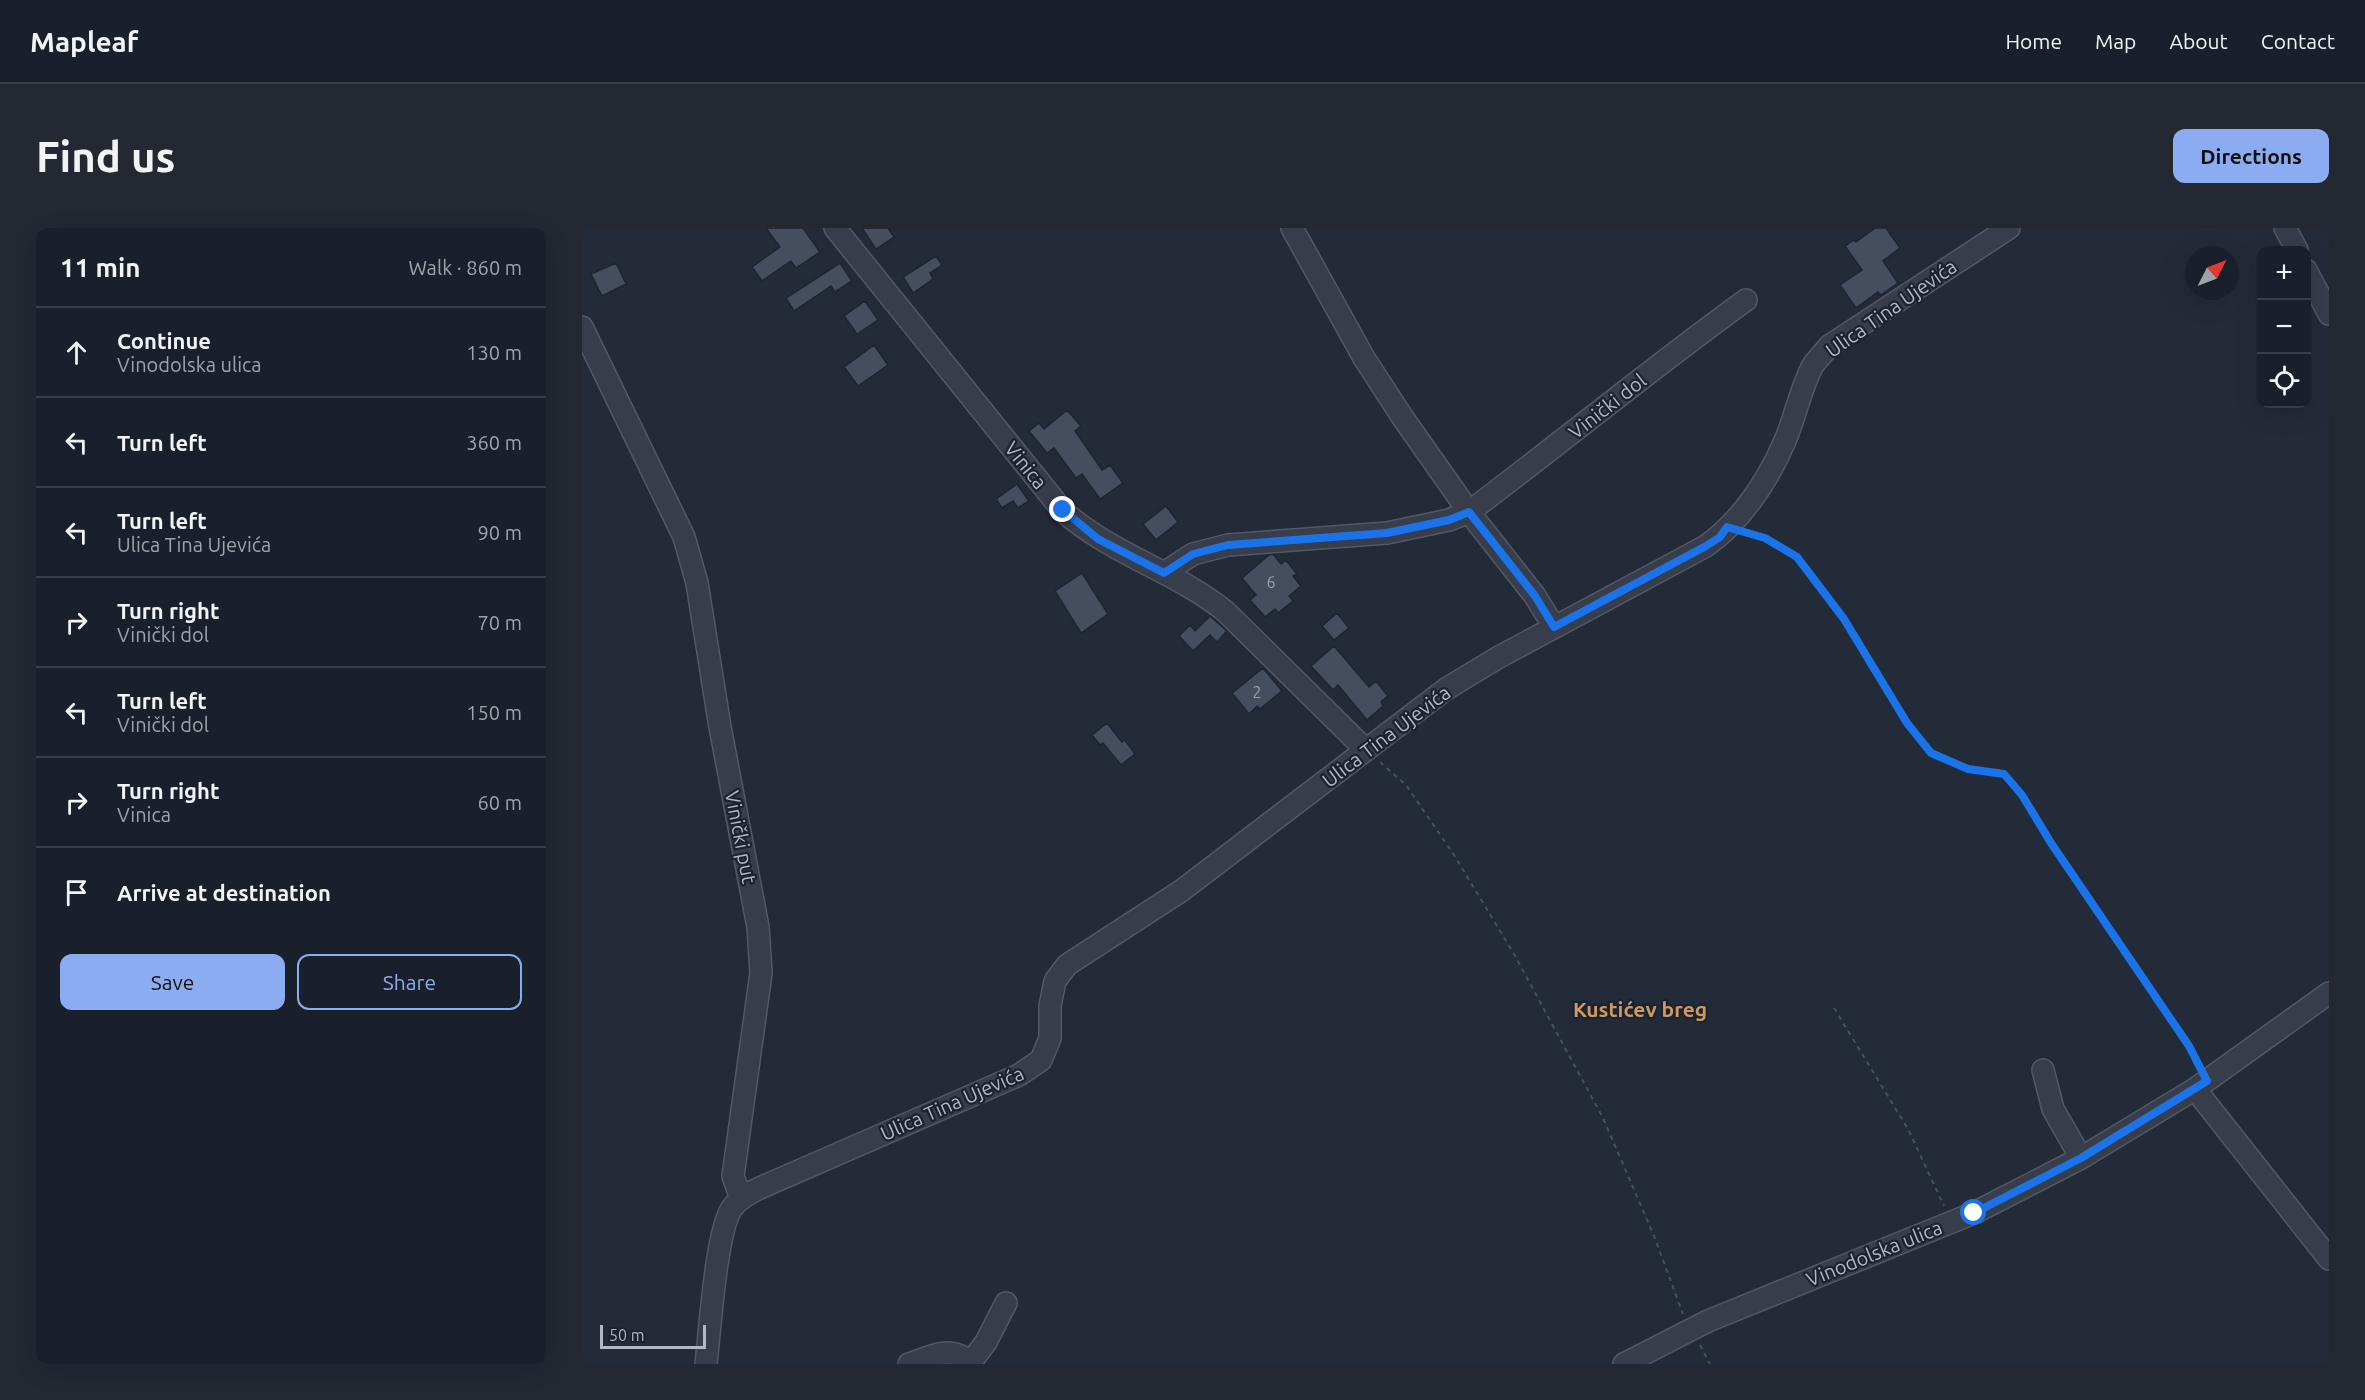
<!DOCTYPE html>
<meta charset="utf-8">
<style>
:root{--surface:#1a202b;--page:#232833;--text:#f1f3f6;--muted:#9fa3a9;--line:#383e47;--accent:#8bacf1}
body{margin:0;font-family:Ubuntu,sans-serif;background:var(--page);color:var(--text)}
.controls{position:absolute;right:18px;top:18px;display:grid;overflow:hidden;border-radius:12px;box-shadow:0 6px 24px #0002}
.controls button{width:54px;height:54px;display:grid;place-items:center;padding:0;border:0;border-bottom:2px solid var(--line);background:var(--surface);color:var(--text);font:30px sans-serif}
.compass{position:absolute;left:1603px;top:18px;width:54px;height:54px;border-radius:50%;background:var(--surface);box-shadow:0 6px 24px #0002;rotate:48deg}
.scale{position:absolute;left:18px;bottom:15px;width:106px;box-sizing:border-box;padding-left:6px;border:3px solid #b2b8c5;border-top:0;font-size:16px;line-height:21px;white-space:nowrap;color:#b2b8c5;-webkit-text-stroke:4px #1c232e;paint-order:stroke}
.stop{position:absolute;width:18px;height:18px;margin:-14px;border:4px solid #1a73e8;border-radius:50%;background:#fff}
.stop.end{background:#1a73e8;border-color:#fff;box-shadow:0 2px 6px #0008}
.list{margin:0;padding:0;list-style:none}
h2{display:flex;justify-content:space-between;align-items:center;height:78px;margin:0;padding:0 24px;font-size:26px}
h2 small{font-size:20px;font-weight:400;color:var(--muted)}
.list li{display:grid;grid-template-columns:39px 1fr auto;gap:18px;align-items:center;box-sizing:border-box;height:90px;padding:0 24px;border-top:2px solid var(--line)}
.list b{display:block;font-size:22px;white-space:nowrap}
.list p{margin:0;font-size:20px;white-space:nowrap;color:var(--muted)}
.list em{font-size:20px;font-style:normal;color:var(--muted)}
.actions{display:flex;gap:12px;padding:18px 24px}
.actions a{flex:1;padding:14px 0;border:2px solid var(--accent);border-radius:12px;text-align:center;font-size:21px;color:var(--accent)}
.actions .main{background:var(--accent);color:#111}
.icon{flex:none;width:33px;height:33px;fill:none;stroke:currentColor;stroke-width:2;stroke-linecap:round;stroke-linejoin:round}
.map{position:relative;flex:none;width:1747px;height:1136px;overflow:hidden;border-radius:12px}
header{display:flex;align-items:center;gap:36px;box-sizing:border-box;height:84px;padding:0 30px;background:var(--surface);border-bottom:2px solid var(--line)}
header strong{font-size:28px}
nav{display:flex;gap:33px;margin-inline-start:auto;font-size:21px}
.intro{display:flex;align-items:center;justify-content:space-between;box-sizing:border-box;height:144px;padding:0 36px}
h1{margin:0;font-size:42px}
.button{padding:15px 27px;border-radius:12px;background:var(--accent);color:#111;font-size:21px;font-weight:700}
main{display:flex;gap:36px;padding:0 36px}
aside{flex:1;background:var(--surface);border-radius:12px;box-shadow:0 6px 24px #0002}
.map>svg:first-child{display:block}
</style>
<header>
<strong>Mapleaf</strong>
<nav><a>Home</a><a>Map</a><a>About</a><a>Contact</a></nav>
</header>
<div class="intro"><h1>Find us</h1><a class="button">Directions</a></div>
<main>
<aside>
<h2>11 min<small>Walk · 860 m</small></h2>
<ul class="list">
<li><svg class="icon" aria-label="ahead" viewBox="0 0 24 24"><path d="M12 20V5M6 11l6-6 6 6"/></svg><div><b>Continue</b><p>Vinodolska ulica</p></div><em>130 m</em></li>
<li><svg class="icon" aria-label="left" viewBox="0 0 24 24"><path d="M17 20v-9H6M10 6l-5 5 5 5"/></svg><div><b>Turn left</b></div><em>360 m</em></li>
<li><svg class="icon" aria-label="left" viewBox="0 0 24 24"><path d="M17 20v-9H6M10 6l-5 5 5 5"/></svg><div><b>Turn left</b><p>Ulica Tina Ujevića</p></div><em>90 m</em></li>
<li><svg class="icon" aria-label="right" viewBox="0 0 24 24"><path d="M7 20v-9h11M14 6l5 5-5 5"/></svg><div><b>Turn right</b><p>Vinički dol</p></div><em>70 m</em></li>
<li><svg class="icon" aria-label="left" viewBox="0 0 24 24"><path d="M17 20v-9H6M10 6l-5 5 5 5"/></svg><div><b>Turn left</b><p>Vinički dol</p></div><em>150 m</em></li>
<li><svg class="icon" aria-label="right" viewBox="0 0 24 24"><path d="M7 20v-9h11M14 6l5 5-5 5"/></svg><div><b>Turn right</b><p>Vinica</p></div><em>60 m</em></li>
<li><svg class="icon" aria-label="arrive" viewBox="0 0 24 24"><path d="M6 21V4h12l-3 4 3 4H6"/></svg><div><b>Arrive at destination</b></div></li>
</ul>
<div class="actions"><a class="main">Save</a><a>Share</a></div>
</aside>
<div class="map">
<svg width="1747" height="1136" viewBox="0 0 1747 1136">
<rect width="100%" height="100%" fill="#232b39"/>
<path fill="#454e5e" stroke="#1e2530" stroke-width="1.5" d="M184,0h37l17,24 -24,16 -5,-7 -29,20 -10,-14 28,-20z
M280,0h26l6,9 -18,12z
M1293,0h11l14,20 -17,13 15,22 -17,12 -3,-3 -22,16 -16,-23 22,-15 -17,-24 9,-6 2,2z
M354,28l6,9 -12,8 3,6 -20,14 -10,-16z
M34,35l10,21 -24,12 -11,-22z
M258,35l12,18 -17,11 -4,-6 -37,25 -8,-13z
M283,73l13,19 -21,14 -13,-18z
M292,117l14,20 -30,21 -14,-19z
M485,182l14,16 -6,5 27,39 8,-5 13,18 -23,16 -18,-25 -6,4 -22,-30 -7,5 -18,-22 10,-8 5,6z
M435,256l12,17 -11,7 -5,-7 -11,7 -6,-9z
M584,278l12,16 -22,18 -13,-16z
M691,326l8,10 5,-4 11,14 -4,2 8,10 -12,10 4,5 -15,12 -3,-4 -10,8 -15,-17 6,-5 -14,-17 27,-23z
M500,345l26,41 -27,19 -26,-42z
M755,385l12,15 -15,12 -12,-14z
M628,388l17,15 -10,11 -7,-7 -17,16 -14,-15 11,-11 5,6z
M752,418l35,41 7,-6 12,15 -7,6 2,4 -16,14 -29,-35 -5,5 -22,-24z
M681,440l19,23 -22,18 -3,-3 -8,8 -17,-21z
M525,495l15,19 3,-2 10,14 -14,11 -18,-22 -3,2 -8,-10z"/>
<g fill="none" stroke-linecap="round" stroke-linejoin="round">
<defs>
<path id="minor" d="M253,0l228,283c48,43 112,60 162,100l141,139
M710,0l72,130 39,60 66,94 66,84 19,31
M1703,0l12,22
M1724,42l23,44
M0,99l102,210 13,46 23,144 38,200 3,46 -28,203 8,23
M582,345l29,-19 35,-9 159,-12 62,-13 20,-8c93,-70 183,-144 277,-212
M1461,842l10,39 28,49
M1613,861l134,170
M389,1134l15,-20 20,-39
M124,1136c4,-33 10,-133 26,-156 7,-10 19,-16 30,-21l257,-112 22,-15 9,-22v-32l5,-25 12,-16 114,-74 265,-202 53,-32 207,-111c34,-24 61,-64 77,-101 12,-25 16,-53 29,-78 4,-7 12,-14 17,-21l180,-118
M327,1136c24,-8 42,-20 63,0
M1042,1136l84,-43 266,-108 107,-55 114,-69 134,-96"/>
</defs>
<use href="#minor" stroke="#525864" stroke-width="24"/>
<path stroke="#435457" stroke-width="2" stroke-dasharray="4.5 4.5" stroke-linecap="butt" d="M1165,305l18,5 31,19 48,62 63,104 24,30 37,16 36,5 18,21 29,48 138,203 10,19
M798,534l26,23 48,70 60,99 89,164 51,118 29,78
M1252,780l74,121 36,77
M1118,1117l10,19"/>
<use href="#minor" stroke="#373d4a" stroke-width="21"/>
</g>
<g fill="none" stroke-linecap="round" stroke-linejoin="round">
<path stroke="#1a73e8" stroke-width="8" d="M481,282l35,29 66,34 29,-19 35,-9 159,-12 62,-13 20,-8 66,84 19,31 152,-81 14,-9 7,-10 38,11 32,19 47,62 63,104 24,30 37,16 36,5 18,21 29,48 138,203 18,35 -126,77 -107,55"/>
</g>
<g text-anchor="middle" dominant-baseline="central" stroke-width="4.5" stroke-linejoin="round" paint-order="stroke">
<g font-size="16" fill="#979eab">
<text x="689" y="354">6</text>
<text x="675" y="464">2</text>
</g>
<g font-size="20" fill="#b2b8c5" stroke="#1c232e">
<text transform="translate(1309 80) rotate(-35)">Ulica Tina Ujevića</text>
<text transform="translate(1025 178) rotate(-38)">Vinički dol</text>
<text transform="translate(444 237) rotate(51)">Vinica</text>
<text transform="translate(804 508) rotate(-37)">Ulica Tina Ujevića</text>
<text transform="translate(159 609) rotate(79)">Vinički put</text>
<text transform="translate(370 875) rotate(-24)">Ulica Tina Ujevića</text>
<text transform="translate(1292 1025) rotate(-22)">Vinodolska ulica</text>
</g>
<g font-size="21" font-weight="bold" fill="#cd9965" stroke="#1c232e">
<text x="1058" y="781">Kustićev breg</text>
</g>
</g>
</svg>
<div class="controls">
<button>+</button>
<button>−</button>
<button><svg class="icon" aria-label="locate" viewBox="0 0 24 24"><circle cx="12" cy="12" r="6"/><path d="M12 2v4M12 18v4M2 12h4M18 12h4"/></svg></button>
</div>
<svg class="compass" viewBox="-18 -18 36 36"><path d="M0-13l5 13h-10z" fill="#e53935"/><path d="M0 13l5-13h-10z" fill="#9fa3a9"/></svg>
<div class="scale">50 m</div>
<div class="stop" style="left:1392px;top:985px"></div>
<div class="stop end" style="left:481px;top:282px"></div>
</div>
</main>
